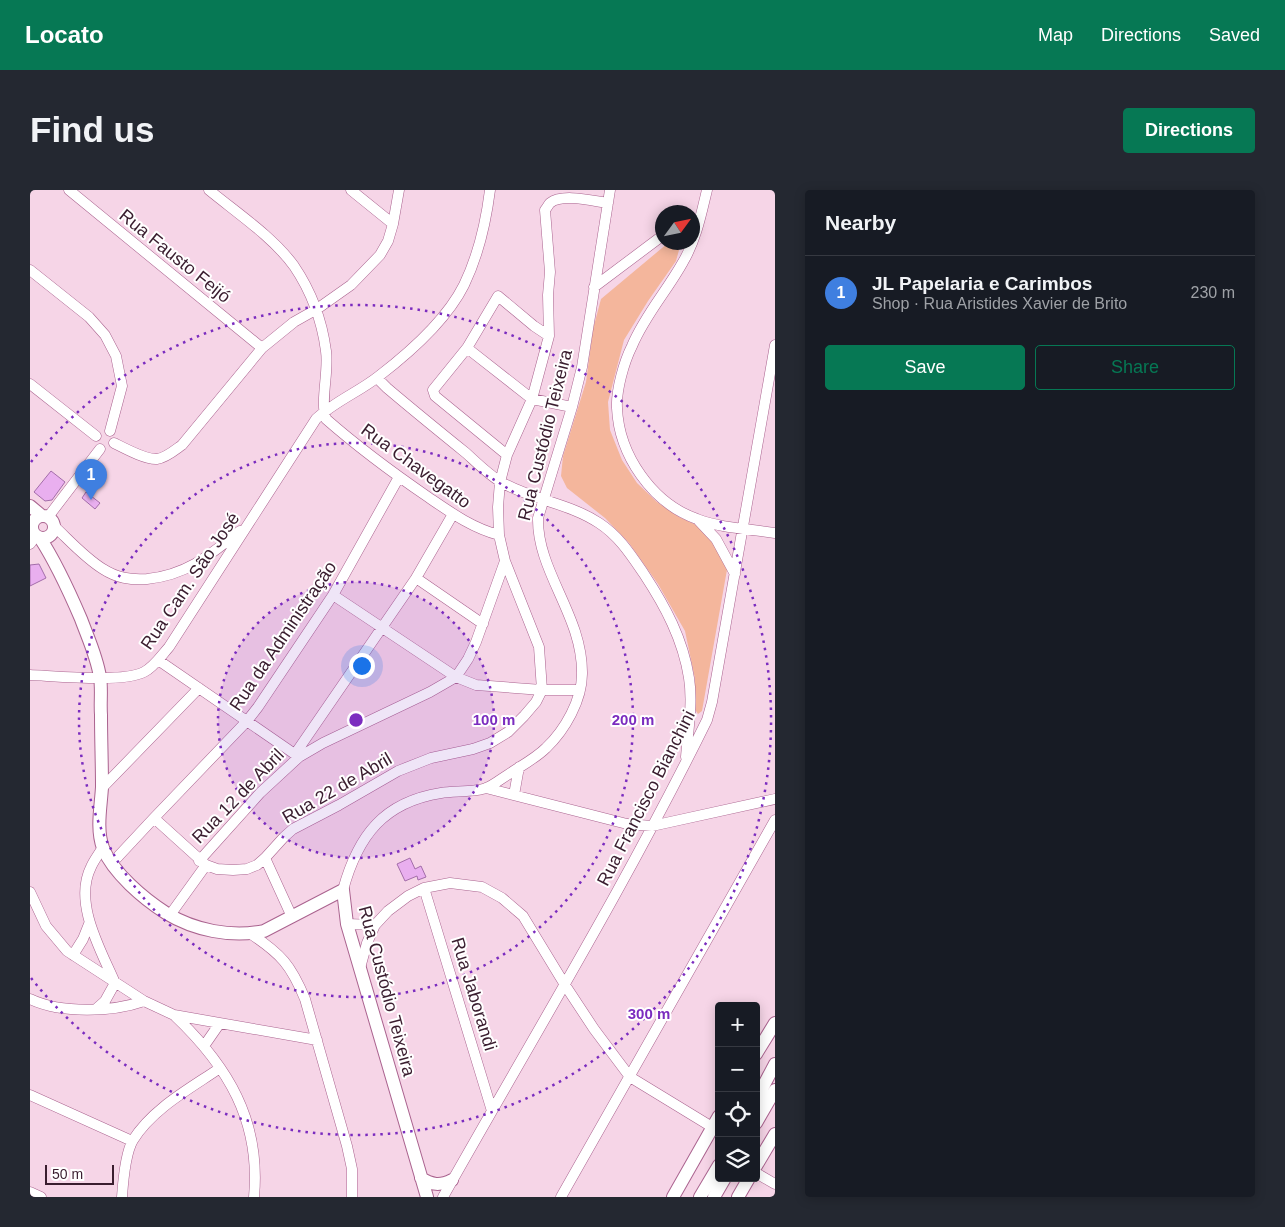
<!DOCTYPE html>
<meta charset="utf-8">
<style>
:root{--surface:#171b24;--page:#242831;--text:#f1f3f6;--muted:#9ea1a6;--line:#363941;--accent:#067854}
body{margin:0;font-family:Helvetica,sans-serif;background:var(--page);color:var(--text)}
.controls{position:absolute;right:15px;bottom:15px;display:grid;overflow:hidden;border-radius:5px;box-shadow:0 2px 12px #0003}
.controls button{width:45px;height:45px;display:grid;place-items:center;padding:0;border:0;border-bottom:1px solid var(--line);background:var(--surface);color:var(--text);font:25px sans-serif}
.compass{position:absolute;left:625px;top:15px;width:45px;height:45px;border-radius:50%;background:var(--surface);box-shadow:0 2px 12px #0003;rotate:57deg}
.scale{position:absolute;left:15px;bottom:12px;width:69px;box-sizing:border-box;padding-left:5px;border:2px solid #3a1d2f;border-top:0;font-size:14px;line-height:18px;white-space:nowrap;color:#3a1d2f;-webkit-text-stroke:4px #fff;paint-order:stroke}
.you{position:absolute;left:331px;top:475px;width:18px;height:18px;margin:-12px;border:4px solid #fff;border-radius:50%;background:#1a73e8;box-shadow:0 0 0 8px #1a73e833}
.badge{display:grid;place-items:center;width:32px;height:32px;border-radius:50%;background:var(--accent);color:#fff;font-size:16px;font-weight:700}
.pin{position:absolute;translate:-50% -41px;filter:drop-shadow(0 1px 2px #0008)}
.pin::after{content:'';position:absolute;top:26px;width:18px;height:15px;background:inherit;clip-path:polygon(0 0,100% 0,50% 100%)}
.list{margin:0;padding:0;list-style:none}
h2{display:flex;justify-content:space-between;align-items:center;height:65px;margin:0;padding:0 20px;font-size:21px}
h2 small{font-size:16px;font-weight:400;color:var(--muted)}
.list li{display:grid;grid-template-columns:32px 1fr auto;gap:15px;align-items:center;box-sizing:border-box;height:75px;padding:0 20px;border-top:1px solid var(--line)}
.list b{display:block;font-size:19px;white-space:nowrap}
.list p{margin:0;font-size:16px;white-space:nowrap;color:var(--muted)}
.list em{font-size:16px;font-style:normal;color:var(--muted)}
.actions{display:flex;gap:10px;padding:15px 20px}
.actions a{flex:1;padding:11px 0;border:1px solid var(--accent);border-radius:5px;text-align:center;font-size:18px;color:var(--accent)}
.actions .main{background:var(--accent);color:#fff}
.icon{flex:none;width:28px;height:28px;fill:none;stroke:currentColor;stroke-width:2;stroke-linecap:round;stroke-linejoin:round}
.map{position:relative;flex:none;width:745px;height:1007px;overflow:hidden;border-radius:5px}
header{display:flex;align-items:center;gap:30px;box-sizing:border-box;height:70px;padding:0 25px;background:var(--accent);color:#fff}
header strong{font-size:24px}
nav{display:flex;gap:28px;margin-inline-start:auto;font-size:18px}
.intro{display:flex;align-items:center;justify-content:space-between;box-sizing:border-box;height:120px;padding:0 30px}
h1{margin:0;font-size:35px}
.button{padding:12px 22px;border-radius:5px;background:var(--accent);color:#fff;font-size:18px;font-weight:700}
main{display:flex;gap:30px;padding:0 30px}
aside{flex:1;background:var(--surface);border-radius:5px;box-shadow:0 2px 12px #0003}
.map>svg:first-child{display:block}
</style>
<header>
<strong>Locato</strong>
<nav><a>Map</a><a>Directions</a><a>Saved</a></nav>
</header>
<div class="intro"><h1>Find us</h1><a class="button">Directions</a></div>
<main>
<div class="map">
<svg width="745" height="1007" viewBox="0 0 745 1007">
<rect width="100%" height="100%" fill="#f6d5e7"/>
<path fill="#f4b69c" d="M638,53h13l-5,18 -28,40 -24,39 -16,62 2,28 12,30 15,23 20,19 22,15 33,15 16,32 -26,147 -4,3 -4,-6 1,-29 -10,-48 -27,-47 -29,-41 -24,-25 -38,-30 -6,-12 2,-20 23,-74 7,-53 8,-30z"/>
<path fill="#e9afef" stroke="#a36da9" d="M21,281l14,11 -13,18 -7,1 -11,-9z
M56,302l14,11 -5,6 -13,-11z
M9,374l7,14 -16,8v-21z
M380,668l5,11 6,-3 5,11 -8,3 -1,-4 -12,5 -8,-17z"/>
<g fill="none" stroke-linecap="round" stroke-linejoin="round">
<defs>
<path id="minor" d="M39,0l193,158
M179,0c28,23 64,47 85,76 17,25 28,55 32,85 3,21 -6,49 0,68 32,28 67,54 102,78 22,15 44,31 71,38
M321,0l42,34
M677,0c-6,25 -11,50 -24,72 -16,29 -38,53 -51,84 -8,16 -16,44 -15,62 2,47 35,95 80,111 23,9 53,10 78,14
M0,80l59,47 16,18 11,21 6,30 -12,45
M564,97l68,-51
M437,158l65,51 40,8
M347,188l10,10c26,22 53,44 79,65 11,10 23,22 35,29 31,18 68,21 98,41 20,13 32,32 45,51 21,32 39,65 45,104 4,25 -1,53 -3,79
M0,194l66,52
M84,253c10,5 32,17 43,16 9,-1 18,-9 25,-14l80,-97 32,-26 23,-13 34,-24 29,-30 8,-14 5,-17 6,-34
M477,265l-72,-59 -2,-6 34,-42 31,-52 36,30 15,10
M18,327l52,-68
M669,331l17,18 19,35
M24,336c16,15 31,32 49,43 14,9 27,11 44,10 40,-4 63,-24 93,-48
M0,354l6,-8
M386,388l67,46
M303,405l123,82 20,8 66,5h38
M128,470l141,97
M0,485c25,1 93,8 114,-3 10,-5 17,-16 25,-25l147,-228c19,-18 43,-27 63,-43 30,-23 68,-57 85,-91 14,-29 22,-63 26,-95
M265,564l121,-176 37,-64
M72,598l97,-100
M456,598l141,36 25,2 123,-27
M484,605l5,-28
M124,628l52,47 11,4 16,1 14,-1 10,-4 8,-7 19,-21 9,-8 46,-24 59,-34 33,-13 42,-9 17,-6 18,-11 16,-16 12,-14 6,-12 -3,-43 -34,-86 -6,-26 -1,-28 2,-25 7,-27 25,-56 17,-63 -1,-41 2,-23 -5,-62c2,-2 3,-5 5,-7 12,-10 43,-2 58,0
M235,668l27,59
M169,671l61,-68 39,-36 24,-14 107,-51 26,-15 12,-18 8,-17 29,-81
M82,673l42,-45 93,-97 11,-14 75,-112 66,-118
M394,698l68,223
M313,700c15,-55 41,-88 98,-97 12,-2 36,-1 45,-5 8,-3 16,-10 23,-14 12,-8 27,-16 37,-26 19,-18 36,-48 36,-74 1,-58 -45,-102 -44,-156l34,-111 10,-40 28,-177
M0,702l16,34 21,25 77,50 30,14 143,25
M140,725l36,-50
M317,734l28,1
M221,744c30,20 40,31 54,65l42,147 5,23v28
M43,765l10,-16 6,-15
M330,778l7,-25 8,-18 13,-14 20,-15 16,-8 26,-5 32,4 20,11 21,18 42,69 29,44 36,48 82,50
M0,809c31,15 83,13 114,2
M66,819l9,-8 10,-18c-14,-33 -42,-80 -24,-116 3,-7 8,-13 12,-20
M144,825c54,51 87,106 80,182
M174,856l16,-23
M0,905l102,46
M726,983l19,11
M0,1002l11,5
M92,1007c1,-15 4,-45 11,-57 20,-32 58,-52 87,-72
M413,1007c89,-158 184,-314 264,-477l5,-18 63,-357
M531,1007l214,-377"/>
<path id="major" d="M0,316l12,10
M2 337a11 11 0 1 1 22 0a11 11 0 1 1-22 0Z
M10,348c17,26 29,53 41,81 7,19 16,38 19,58 2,12 0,26 1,38 0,24 1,48 1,72 -1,19 -6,42 1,61 10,25 41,51 63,65 28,17 65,25 98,18l79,-41 4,34 80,273
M726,864l19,-31
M726,910l19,-36
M726,933l19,-33
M726,976l19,-32
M391,988c11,7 19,8 31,2
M643,1007l46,-81
M670,1007l19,-32
M684,1007l11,-19
M708,1007l11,-19"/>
</defs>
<use href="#minor" stroke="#aa638f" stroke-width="11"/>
<use href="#major" stroke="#aa638f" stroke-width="14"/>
<use href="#minor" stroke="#fff" stroke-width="10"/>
<use href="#major" stroke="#fff" stroke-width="12"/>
</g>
<circle cx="326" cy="530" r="138" fill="#7b2cbf" fill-opacity=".12"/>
<g fill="none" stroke="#7b2cbf" stroke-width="2.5" stroke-dasharray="2.5 5">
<circle cx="326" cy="530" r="138"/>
<circle cx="326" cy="530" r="277"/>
<path d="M1 272A415 415 0 1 1 1 788"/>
</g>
<g text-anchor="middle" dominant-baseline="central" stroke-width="4" stroke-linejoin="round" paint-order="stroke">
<g font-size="18" fill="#3a1d2f" stroke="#fff">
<text transform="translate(145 66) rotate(39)">Rua Fausto Feijó</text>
<text transform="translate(515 245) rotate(-76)">Rua Custódio Teixeira</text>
<text transform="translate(386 276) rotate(36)">Rua Chavegatto</text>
<text transform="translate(160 391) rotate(-56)">Rua Cam. São José</text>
<text transform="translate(253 446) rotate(-56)">Rua da Administração</text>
<text transform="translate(307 598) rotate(-30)">Rua 22 de Abril</text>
<text transform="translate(208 606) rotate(-46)">Rua 12 de Abril</text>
<text transform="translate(616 608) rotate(-63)">Rua Francisco Bianchini</text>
<text transform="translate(357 801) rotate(75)">Rua Custódio Teixeira</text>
<text transform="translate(444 804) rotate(73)">Rua Jaborandi</text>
</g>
</g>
<circle cx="326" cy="530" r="8" fill="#7b2cbf" stroke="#fff" stroke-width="2.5"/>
<g font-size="15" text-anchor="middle" font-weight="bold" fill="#7b2cbf" stroke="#fff" stroke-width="4" stroke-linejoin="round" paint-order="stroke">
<text x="464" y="535">100 m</text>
<text x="603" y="535">200 m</text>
<text x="619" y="829">300 m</text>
</g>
</svg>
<div class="controls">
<button>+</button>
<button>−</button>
<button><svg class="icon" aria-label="locate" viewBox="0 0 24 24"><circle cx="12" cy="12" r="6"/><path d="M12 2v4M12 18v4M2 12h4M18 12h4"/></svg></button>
<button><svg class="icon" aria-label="layers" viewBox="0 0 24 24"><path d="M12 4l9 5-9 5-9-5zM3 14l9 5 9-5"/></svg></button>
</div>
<svg class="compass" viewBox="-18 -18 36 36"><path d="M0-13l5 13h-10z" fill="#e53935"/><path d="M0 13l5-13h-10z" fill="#9ea1a6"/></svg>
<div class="scale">50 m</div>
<div class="you"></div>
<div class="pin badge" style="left:61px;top:310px;background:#3f7fe0">1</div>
</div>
<aside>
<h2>Nearby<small></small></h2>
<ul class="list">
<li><span class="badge" style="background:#3f7fe0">1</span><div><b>JL Papelaria e Carimbos</b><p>Shop · Rua Aristides Xavier de Brito</p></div><em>230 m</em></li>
</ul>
<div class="actions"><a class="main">Save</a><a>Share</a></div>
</aside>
</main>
